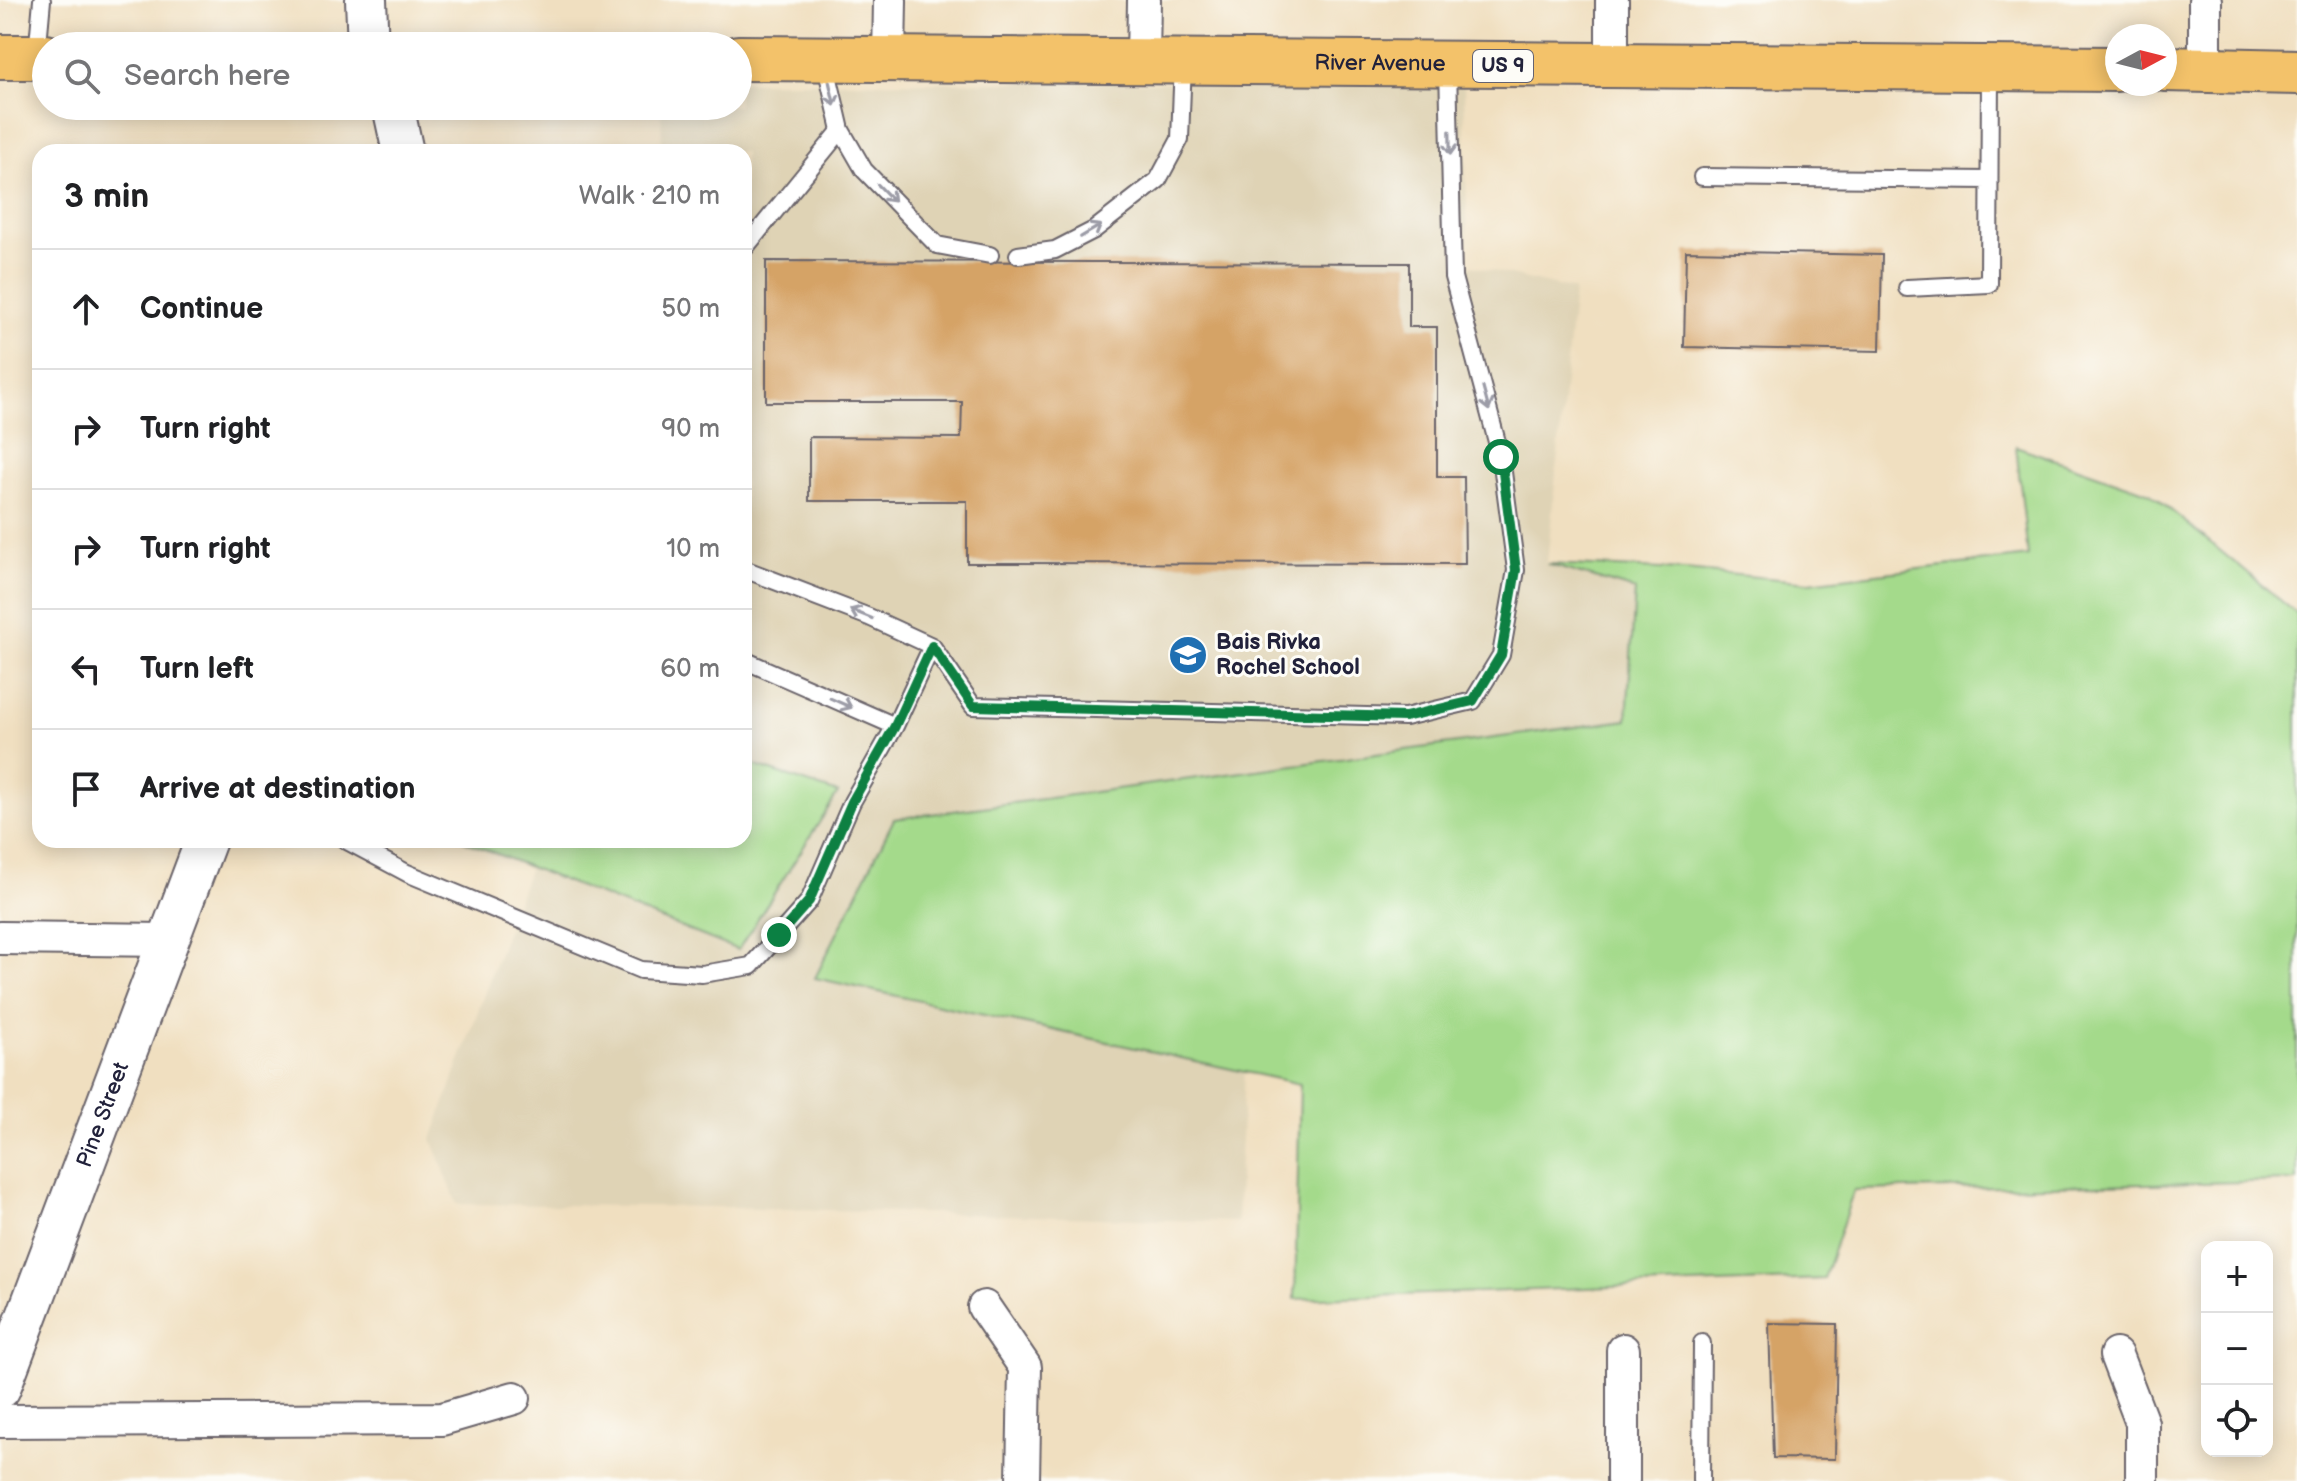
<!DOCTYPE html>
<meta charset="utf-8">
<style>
:root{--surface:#fff;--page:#f2f2f2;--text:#202124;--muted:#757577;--line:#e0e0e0}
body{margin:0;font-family:"Balsamiq Sans",sans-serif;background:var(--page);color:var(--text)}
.controls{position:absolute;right:24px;bottom:24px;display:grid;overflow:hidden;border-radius:16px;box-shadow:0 4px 20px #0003}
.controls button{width:72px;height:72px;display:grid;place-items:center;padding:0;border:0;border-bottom:2px solid var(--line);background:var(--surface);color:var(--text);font:40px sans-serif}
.compass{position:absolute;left:2105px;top:24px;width:72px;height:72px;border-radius:50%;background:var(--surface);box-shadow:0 4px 20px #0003;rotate:83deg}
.stop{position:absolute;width:24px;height:24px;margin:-18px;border:6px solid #0b8043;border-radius:50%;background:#fff}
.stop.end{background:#0b8043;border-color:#fff;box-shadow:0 2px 8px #0008}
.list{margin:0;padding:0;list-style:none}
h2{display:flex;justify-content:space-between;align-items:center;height:104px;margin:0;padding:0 32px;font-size:34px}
h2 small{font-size:26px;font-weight:400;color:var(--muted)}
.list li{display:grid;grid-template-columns:52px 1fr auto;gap:24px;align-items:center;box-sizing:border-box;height:120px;padding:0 32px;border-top:2px solid var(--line)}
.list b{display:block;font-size:30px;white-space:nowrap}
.list em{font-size:26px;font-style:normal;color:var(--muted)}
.icon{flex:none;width:44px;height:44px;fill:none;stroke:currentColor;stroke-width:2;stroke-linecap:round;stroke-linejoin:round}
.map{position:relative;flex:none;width:2297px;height:1481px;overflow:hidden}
.search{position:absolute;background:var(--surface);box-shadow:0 4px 20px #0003;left:32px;top:32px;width:720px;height:88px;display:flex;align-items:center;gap:20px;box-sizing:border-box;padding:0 28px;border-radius:44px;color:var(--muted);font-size:30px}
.panel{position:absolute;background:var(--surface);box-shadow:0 4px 20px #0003;left:32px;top:144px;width:720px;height:704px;border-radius:24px}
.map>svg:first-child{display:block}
</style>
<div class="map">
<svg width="2297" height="1481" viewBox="0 0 2297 1481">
<rect width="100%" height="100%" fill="#fdfcf7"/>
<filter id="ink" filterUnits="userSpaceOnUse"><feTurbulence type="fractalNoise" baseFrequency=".0125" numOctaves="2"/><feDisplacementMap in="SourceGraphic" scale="16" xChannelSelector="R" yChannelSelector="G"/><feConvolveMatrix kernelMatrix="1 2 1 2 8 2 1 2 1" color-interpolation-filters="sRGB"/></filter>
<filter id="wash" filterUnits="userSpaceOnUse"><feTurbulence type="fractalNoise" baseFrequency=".006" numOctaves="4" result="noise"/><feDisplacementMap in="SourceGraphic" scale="32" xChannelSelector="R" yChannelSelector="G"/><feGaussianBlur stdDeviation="1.8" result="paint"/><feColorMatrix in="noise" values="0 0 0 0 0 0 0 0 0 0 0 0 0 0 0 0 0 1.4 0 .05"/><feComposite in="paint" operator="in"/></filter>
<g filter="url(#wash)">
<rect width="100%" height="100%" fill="#f0dfc0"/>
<path fill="#dfd3b5" d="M738,82l726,1 4,182 106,25 -27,274 89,26 -8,130 -734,99 -79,160 429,92 -7,151 -513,-15 -267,-3 -25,-65 98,-272 208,83 99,-157 -93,-31v-610h-82l-1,-46h77z"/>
<path fill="#a4da8b" stroke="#637e63" stroke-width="2" d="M2016,446l134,47 147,121v567l-443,9 -30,89 -529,20 5,-215 -485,-106 79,-159 733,-99 8,-130 -88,-26 138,6 124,12 219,-26z
M744,762l94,31 -100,157 -276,-110h282z"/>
<g id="blocks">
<path fill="#d5a366" d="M1686,251l196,4 -2,96 -196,-4z
M766,261l643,2v64h28v150h27l1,87 -498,-1v-62h-158v-64l152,1 1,-36h-196z
M1769,1323l68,1 -2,135 -62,-1z"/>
</g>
</g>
<g filter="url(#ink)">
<use href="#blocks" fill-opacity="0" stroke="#6a646a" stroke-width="2"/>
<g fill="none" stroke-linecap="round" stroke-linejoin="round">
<defs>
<path id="service" d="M37,55l5,-55
M825,62l16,68 23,40 73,75 53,10
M1702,177l287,3
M744,249l97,-119
M1018,255l37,-5 39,-20 64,-50 22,-41 3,-77
M1907,288l82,-4 1,-214
M744,569l125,48 63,29 41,60 432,11 68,-16 28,-46 15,-85 -15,-113 -48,-180 -5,-210
M744,660l151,66
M345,840l62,33 234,97 61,4 49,-8 58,-65 43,-99 43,-76 37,-80
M1701,1481l1,-138"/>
<path id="minor" d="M889,59l1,-59
M1143,61l1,-61
M1612,67v-67
M2205,70v-70
M0,938l168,2
M984,1307l41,60 -2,114
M2116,1355l26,68v58
M0,1421l442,-2 72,-21
M1623,1481v-131"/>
<g id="tertiary">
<path d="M366,0l2,46"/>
<path d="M393,106l10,46"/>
<path id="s1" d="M0,1388l206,-548"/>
</g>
<g id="trunk">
<path d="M0,57h46"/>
<path id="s2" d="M738,58l1379,11"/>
<path d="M2165,69l132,3"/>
</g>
</defs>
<use href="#service" stroke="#6a646a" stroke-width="20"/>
<use href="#minor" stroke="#6a646a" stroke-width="36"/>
<use href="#tertiary" stroke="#6a646a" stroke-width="44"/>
<use href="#trunk" stroke="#6a646a" stroke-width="48"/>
<use href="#service" stroke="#fff" stroke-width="16"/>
<use href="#minor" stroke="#fff" stroke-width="32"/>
<use href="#tertiary" stroke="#fff" stroke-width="40"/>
<use href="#trunk" stroke="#f3c26a" stroke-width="44"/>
</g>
<defs><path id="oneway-shaft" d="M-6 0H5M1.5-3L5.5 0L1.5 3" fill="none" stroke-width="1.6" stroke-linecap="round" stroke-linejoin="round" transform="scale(2)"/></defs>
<g stroke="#9c9ca7">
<use href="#oneway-shaft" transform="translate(832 94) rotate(77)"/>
<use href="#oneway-shaft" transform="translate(1450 143) rotate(89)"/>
<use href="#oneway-shaft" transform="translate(886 193) rotate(46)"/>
<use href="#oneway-shaft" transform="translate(1091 231) rotate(-31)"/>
<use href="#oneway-shaft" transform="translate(1486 399) rotate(75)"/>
<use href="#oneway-shaft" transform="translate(861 614) rotate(-158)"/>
<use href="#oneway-shaft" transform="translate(841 703) rotate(24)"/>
</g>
</g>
<g fill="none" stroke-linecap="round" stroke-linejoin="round" filter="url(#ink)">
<path stroke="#0b8043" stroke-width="10" d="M779,935l30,-34 43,-99 43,-76 37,-80 41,60 432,11 68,-16 28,-46 15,-85 -15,-113"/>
</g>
<defs>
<symbol id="school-disc" viewBox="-11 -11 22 22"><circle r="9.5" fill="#1f6fb2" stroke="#fdfcf7"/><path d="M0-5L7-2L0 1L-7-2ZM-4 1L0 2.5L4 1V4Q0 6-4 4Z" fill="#fff"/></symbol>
</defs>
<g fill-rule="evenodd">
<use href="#school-disc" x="1166" y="633" width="44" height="44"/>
</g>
<g text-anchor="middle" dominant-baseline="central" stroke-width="6" stroke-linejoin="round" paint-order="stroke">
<rect fill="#fdfcf7" stroke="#646373" stroke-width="2" x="1473" y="50" width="60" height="32" rx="6"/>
<g font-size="20" font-weight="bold" fill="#22223b">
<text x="1503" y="66">US 9</text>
</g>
<g font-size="22" fill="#22223b" stroke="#fdfcf7">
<text stroke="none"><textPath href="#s2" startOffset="642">River Avenue</textPath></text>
<text stroke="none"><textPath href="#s1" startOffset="292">Pine Street</textPath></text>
</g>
<g font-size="22" font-weight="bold" fill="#22223b" stroke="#fdfcf7" text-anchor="start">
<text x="1216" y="642">Bais Rivka<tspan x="1216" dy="25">Rochel School</tspan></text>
</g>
</g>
</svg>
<div class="controls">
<button>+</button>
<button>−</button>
<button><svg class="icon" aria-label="locate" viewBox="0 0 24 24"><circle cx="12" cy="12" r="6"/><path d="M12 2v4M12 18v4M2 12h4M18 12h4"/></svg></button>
</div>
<svg class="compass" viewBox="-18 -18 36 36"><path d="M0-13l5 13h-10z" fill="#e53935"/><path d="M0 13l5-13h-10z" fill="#757577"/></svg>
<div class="stop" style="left:1501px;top:457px"></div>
<div class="stop end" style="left:779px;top:935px"></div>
<div class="search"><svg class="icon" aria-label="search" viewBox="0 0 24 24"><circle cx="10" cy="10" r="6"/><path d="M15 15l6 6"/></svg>Search here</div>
<section class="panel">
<h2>3 min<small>Walk · 210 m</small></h2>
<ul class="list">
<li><svg class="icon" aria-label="ahead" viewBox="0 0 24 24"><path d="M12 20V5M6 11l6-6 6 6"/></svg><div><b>Continue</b></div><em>50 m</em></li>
<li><svg class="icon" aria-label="right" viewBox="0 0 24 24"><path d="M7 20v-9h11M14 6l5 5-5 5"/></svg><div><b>Turn right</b></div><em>90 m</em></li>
<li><svg class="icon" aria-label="right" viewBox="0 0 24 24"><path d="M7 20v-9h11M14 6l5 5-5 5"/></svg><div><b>Turn right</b></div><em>10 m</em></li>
<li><svg class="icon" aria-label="left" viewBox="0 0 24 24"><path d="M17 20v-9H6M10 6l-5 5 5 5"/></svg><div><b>Turn left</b></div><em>60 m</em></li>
<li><svg class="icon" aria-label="arrive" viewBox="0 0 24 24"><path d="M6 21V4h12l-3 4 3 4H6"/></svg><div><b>Arrive at destination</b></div></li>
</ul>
</section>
</div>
